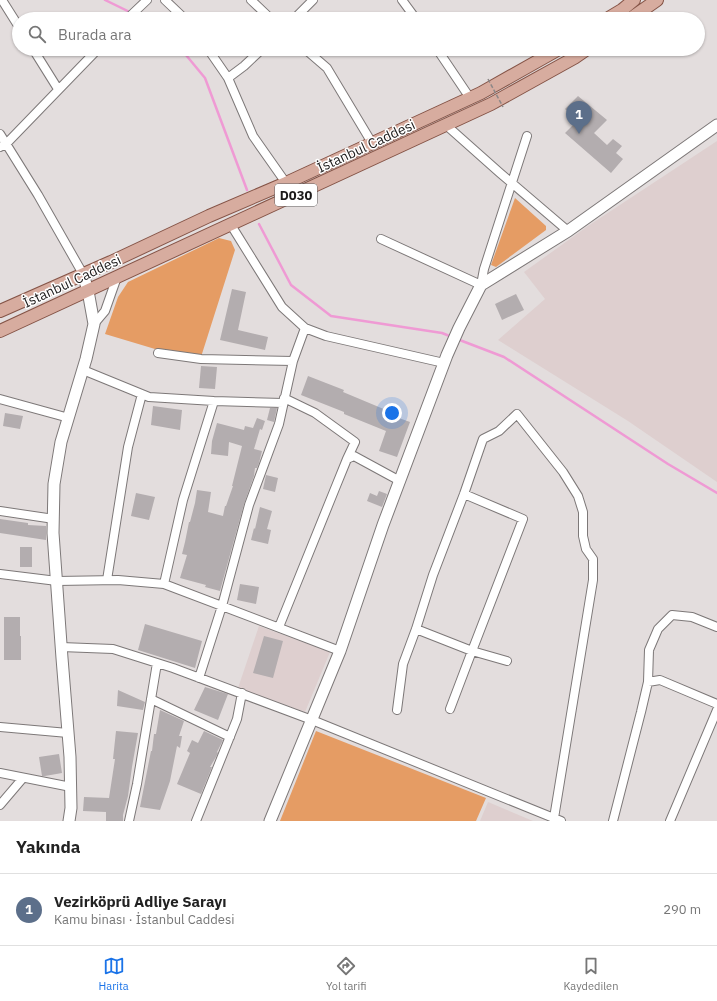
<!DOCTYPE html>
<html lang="tr">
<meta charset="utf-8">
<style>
:root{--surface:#fff;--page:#f2f2f2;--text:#222;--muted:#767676;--line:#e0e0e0;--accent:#1a73e8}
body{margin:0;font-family:"IBM Plex Sans",sans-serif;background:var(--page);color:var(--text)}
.you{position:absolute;left:392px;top:413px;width:14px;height:14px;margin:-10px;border:3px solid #fff;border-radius:50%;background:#1a73e8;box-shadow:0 0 0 6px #1a73e833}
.badge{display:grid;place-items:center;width:26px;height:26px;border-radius:50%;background:var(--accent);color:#fff;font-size:13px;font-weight:700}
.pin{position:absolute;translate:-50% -33px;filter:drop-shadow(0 1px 2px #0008)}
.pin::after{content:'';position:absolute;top:21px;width:14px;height:12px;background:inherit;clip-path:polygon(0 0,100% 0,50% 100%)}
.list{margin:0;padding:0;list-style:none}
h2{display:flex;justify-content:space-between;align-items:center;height:52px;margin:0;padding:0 16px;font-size:17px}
h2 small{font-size:13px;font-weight:400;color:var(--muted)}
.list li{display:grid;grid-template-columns:26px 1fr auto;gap:12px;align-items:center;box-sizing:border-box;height:72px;padding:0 16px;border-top:1px solid var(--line)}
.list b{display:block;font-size:15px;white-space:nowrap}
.list p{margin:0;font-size:13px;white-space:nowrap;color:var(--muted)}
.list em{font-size:13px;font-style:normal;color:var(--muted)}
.icon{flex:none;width:22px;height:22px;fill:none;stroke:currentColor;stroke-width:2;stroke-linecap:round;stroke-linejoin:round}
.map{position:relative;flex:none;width:717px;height:821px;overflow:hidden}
.search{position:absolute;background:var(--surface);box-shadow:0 1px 3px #0004;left:12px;right:12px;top:12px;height:44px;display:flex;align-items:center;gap:10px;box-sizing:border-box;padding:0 14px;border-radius:22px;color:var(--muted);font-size:15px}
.sheet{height:124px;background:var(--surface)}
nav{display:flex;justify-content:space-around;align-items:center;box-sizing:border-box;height:56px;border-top:1px solid var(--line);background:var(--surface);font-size:11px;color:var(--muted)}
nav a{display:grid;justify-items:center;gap:2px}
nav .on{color:var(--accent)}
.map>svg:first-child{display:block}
</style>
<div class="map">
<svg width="717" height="821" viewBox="0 0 717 821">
<rect width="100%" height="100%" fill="#e3dddd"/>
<path fill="#decfcf" d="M717,141v341l-89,-61 -130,-81 47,-41 -21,-27 64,-46z
M259,626l71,26 -25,60 -67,-24z
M488,802l45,19h-53z"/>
<path fill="#e59c64" d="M515,198l31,28v4l-50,37 -5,-2z
M219,238l12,3 4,9 -34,107 -36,-5 -60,-18 13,-37 10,-15z
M316,731l170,67 -10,23h-196z"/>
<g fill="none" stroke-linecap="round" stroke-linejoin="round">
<path stroke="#ef9ad4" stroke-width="2.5" d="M105,0l39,19
M181,49l24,29 42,112
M259,224l32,61 40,31 111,17 10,4
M457,339l47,18 164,107 49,29"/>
</g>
<path fill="#b3adaf" d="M578,96l29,24 -13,13 13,12 6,-6 9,7 -6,7 7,6 -12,14 -46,-40 13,-13 -13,-11z
M232,289l14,3 -8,38 30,7 -3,13 -45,-10z
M516,294l8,16 -22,10 -7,-16z
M201,366l16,1 -2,22 -16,-1z
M308,376l36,14 -1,2 43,18 -1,3 25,9 -13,35 -18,-6 7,-20 -42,-17v-2l-43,-17z
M153,406l29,4 -2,20 -29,-5z
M270,408h7l-3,14 -7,-2z
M5,413l18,3 -3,13 -17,-3z
M257,418l8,3 -3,9 -2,-1 -6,20 8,2 -3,12 -2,5h-2l-1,8 -10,28 -24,87 -15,-4 1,-2 -26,-7 7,-23 -5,-1 3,-12 4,-20h1l5,-19 2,-13 14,2 -3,20 15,4 2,-10h1l7,-20h-1l10,-40 -13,-4 -1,14 -17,-2 1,-13 5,-18 27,7 1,-4 8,2z
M266,475l12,3 -3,14 -12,-3z
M379,491l8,3 -5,13 -15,-6 3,-8 7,3z
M136,493l19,4 -6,23 -18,-4z
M260,507l12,4 -5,18 4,1 -3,14 -17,-4 3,-12 1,1z
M0,519l28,4v2l18,1v14l-46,-7z
M20,547h12v20h-12z
M240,584l19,3 -3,17 -19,-4z
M4,617h16v19h1v24h-17z
M145,624l57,17 -7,27 -57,-18z
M264,636l19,5 -10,37 -20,-5z
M205,687l23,7 -10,26 -24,-10z
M118,690l27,12 -2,8 -26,-4z
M160,710l24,11 -5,15h3l-2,12 -3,-2 -7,35 -10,29 -20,-3 11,-56h1l2,-17h2z
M116,731l22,2 -6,34 -4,29 -5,19v6h-17v-9l-23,-1 1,-14 25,1 6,-39h-2z
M204,731l19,9 -6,12 1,1 -2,4 -6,10h2l-11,27 -24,-10 13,-31 -3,-2 5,-11 6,3z
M59,754l3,19 -17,3h-3l-3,-19z"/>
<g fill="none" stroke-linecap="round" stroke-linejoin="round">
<defs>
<path id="street" d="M2,0l17,27
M165,0l20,19
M251,0l20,19
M402,0l14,19
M127,19l20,-19
M294,19l19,-19
M33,49l25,40
M208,49l20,29
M262,49l-18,17 -16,12 25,58 33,47
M305,49l22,19 45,75
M437,49l33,49
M446,125l54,48 68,58
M0,134l38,61 45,79
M0,147l6,-3 92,-95
M231,225l51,82 23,21 21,8 118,27
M381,239l100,46 3,-16 43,-133
M94,324l11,-13 12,-34
M158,353l43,6 92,2
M83,370l66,27 65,4 69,2
M284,398l31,15 40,29 -8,17
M0,399l69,19
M0,511l54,8
M0,574l57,7 61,-1 46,4 176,67
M107,580l21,-133 14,-53
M164,584l19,-84 31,-99
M279,627l55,-136 13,-32 7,-3 46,25
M416,629l56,22 35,10
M61,647l52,2 60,19 139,52 249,101
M199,678l23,-72 27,-101 30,-81 14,-63 12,-33
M648,682l12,-2 57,24
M151,699l79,38
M450,709l22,-58 51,-132 -59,-25
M397,710l6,-46 13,-35 17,-54 31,-81 19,-55 16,-8 18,-17 46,58 15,24 5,16v24l3,13 7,10v21l-39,238
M0,727l68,6
M0,773l71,14
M0,805l23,-27
M129,821l8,-37 20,-121
M196,821l41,-102 5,-26
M613,821l28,-109 7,-30 1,-32 9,-21 14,-14 20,2 25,10
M670,821l47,-111"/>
<path id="secondary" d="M69,821l2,-13 -1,-51 -8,-99 -9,-125 1,-49 7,-42 25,-83 8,-35 -6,-33 -5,-17
M270,821l70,-170 43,-126 64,-170 12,-27 22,-43 87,-54 149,-106"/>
<path id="primary" d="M607,19l15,-9 12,-10
M630,19l27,-19
M0,311l111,-49 98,-46 77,-33 195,-90 78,-44
M0,331l491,-227 83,-46 13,-9"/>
</defs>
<use href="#street" stroke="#7d7878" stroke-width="10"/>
<use href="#secondary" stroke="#7d7878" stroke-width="13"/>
<use href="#primary" stroke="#855447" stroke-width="14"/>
<use href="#street" stroke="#fff" stroke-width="8"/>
<use href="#secondary" stroke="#fff" stroke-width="11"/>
<use href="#primary" stroke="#d7ac9f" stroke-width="12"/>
<path stroke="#8c8787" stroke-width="1.5" stroke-dasharray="4 2" stroke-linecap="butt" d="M488,79l15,28"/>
</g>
<g text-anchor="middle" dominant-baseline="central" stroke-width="3" stroke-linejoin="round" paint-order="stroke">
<rect fill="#fff" stroke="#605f5f" stroke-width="1" x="275" y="184" width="42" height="22" rx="3"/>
<g font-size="13" font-weight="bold" fill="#1c1a1a">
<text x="296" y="195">D030</text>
</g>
<g font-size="14" fill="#1c1a1a" stroke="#fff">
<text transform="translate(366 146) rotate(-25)">İstanbul Caddesi</text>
<text transform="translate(72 281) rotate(-25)">İstanbul Caddesi</text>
</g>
</g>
</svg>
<div class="you"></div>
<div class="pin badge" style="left:579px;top:134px;background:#5c6f8a">1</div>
<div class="search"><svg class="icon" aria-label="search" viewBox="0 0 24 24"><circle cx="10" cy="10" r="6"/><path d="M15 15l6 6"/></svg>Burada ara</div>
</div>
<section class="sheet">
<h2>Yakında<small></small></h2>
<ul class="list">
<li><span class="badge" style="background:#5c6f8a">1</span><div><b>Vezirköprü Adliye Sarayı</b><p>Kamu binası · İstanbul Caddesi</p></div><em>290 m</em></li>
</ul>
</section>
<nav>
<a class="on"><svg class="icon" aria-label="map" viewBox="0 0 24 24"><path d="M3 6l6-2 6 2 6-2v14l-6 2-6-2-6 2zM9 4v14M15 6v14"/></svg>Harita</a>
<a><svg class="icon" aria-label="directions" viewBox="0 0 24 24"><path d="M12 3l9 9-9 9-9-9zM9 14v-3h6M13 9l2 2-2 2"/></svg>Yol tarifi</a>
<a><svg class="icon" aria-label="saved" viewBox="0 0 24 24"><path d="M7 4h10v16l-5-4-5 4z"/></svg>Kaydedilen</a>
</nav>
